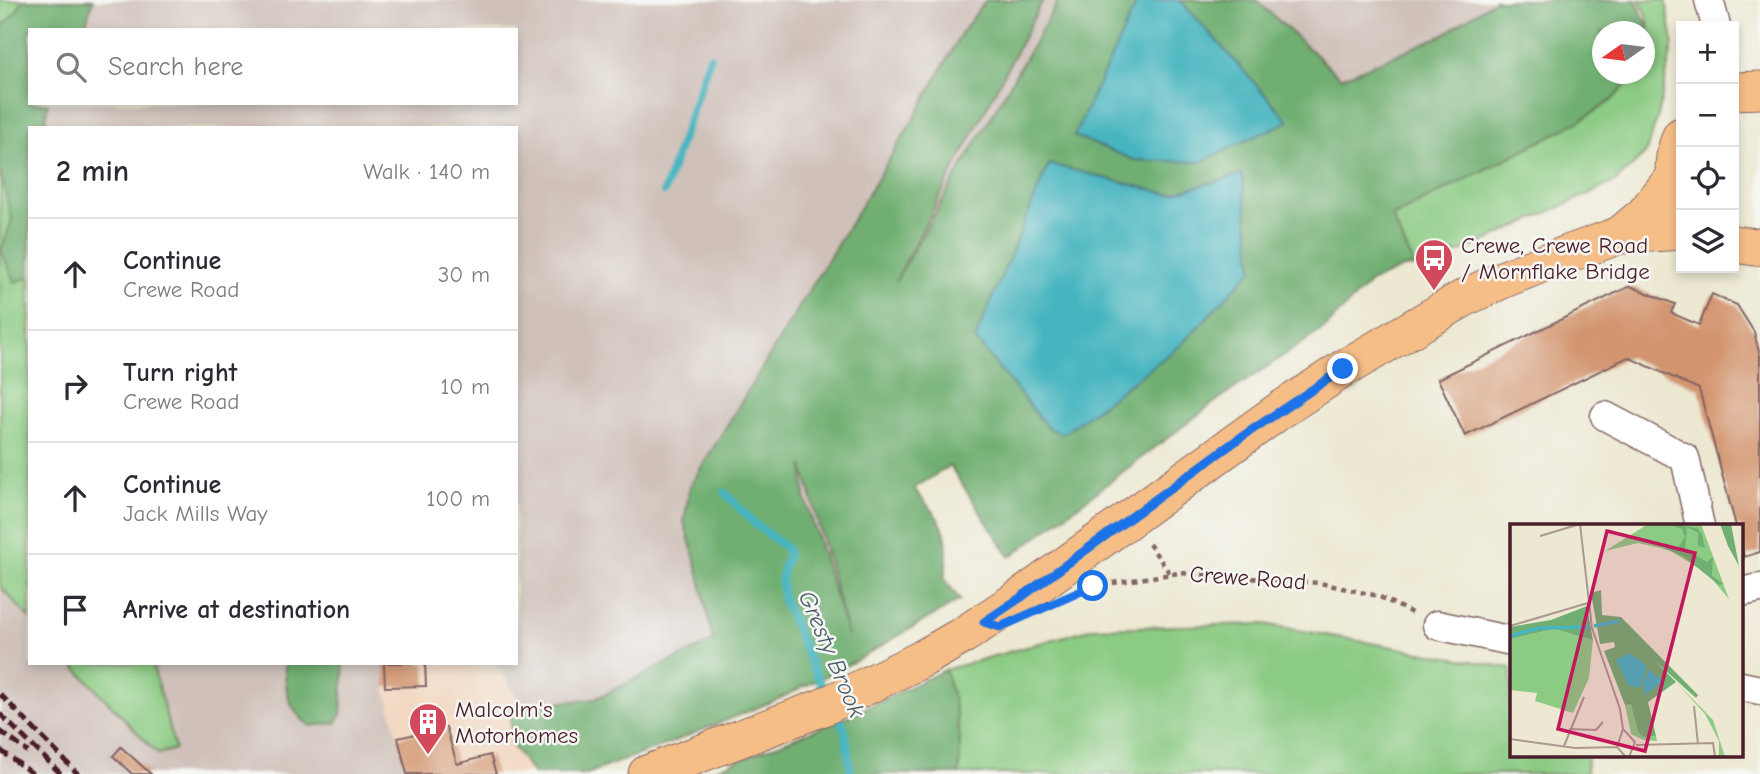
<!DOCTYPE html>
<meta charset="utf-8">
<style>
:root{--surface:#fff;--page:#f2f2f3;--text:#2b2b33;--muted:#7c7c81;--line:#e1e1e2}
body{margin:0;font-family:"Comic Neue",sans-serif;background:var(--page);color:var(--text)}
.controls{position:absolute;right:21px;top:21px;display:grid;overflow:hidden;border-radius:0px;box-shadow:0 4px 10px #0003}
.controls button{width:63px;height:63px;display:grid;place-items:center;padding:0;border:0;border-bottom:2px solid var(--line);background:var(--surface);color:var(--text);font:35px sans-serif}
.compass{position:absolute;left:1592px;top:21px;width:63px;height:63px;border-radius:50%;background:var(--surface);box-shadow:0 4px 10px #0003;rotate:256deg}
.stop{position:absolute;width:21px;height:21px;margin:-16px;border:5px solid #1a73e8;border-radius:50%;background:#fff}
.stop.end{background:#1a73e8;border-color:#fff;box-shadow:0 2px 7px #0008}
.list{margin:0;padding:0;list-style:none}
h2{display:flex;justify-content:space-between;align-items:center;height:91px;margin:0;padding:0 28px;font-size:30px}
h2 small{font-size:23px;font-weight:400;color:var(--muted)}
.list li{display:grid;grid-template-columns:46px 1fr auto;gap:21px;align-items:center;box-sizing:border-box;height:112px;padding:0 28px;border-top:2px solid var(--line)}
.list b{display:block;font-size:26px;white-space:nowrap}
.list p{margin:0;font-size:23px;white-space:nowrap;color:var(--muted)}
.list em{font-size:23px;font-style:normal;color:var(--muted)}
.icon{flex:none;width:38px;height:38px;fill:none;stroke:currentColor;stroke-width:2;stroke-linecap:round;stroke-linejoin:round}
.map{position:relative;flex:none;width:1760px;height:774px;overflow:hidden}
.search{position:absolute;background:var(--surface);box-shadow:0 4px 10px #0003;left:28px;top:28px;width:490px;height:77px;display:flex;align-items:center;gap:18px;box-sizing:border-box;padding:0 24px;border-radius:0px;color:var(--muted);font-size:26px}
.panel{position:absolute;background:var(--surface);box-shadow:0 4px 10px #0003;left:28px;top:126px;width:490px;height:539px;border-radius:0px}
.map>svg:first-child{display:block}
</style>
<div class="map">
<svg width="1760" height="774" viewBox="0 0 1760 774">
<rect width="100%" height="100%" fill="#f6f6f2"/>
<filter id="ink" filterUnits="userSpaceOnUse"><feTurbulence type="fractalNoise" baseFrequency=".0143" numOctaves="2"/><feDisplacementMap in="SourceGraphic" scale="14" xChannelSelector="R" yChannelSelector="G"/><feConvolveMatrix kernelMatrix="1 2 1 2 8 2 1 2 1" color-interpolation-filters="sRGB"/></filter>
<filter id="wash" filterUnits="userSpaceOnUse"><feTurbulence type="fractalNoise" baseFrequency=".00686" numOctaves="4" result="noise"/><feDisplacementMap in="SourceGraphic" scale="28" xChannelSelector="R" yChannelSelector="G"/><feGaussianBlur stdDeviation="1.57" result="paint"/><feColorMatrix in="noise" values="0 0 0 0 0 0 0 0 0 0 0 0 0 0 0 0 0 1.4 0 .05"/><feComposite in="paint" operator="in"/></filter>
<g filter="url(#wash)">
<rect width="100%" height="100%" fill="#ece8d1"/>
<path fill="#f2d5bd" d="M384,663h113l62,111h-152l-22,-87z"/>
<path fill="#cfc1ba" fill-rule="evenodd" d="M0,0h1059l-260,449 56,212 -264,113h-32l-62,-111h19v-535h-486v535h354l1,24 22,87h-407zM30,30h486v73h-486z
M1256,0h239l-52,35 -102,44z"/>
<path fill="#8bcb83" stroke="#6a7557" stroke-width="2" d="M0,0h93l-63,30v73h18l-4,25h-14v491l-30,-33z
M1639,0h27l7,43 -15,73 -13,38 -30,28 -149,68 -51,17 -24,-50 187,-95 33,-21 25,-27h8l1,-16 6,-13 -4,-31z
M1264,624l247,44 1,87h75l-1,19h-627c4,-35 -3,-70 -14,-104l148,-42z
M71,663h81l23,86 -17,5z"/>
<path fill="#70af71" stroke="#5d674e" stroke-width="2" fill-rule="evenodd" d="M23,0h70l-9,30h-54v73h18l-4,25h-14v149l-15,5 -14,-31 11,-31 -12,-49v-142l16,-17z
M986,0h57l-148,282 164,-282h197l85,78 102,-43 52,-35h141l12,27 3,19 -6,12 -1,-26h-42v42h34l-25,27 -33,21 -186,95 23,50 -12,1 -33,14 -44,45 -107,72 -209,158 -60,-91 -36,22c8,12 20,23 27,36 9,17 6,37 3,55l16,21 -105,61 -74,37 -108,44 -87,32h-53l-21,-29 -2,-38 85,-8 118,-58 -14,-68 -15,-51 6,-36 228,-374 43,-78zM803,465l45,171 -43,-138z
M285,663h59l-3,51 -5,9 -26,3c-23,-17 -25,-36 -25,-63z
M945,670c11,34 18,69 14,104h-256l148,-59z"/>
<path fill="#46b5c0" stroke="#486a76" stroke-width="2" d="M1138,0h42l109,121 -89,41 -66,-2 -60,-24z
M1049,164l120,30 73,-20 11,95 -72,76 -118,89 -16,-7 -72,-88z"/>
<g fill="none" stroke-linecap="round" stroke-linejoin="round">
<path stroke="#46b5c0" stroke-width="8" d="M664,192l46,-135
M725,493l30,31 31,24 2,7 -5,12 -2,13 2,19 29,67 15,30
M835,711l10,19 6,44"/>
</g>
<g id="blocks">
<path fill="#d3956f" d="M1630,286l45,18 -4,9 28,12 13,-31 25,11 17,27 6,24v196l-16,5 -3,-12v-19h-5l-37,-137 -71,-32 -163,79 -27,-57z
M384,663h41l1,23 -41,1z
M446,727l11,37 33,-9 6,19h-89l-9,-36z
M121,747l30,27h-19l-19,-18z"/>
</g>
</g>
<g filter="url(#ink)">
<use href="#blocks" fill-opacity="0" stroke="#836565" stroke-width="2"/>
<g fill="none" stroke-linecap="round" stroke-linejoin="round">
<defs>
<path id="minor" d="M1709,0l7,26
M1605,416l80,42 15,68
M1741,592l19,-4
M1437,625l75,16
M1741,686l19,4"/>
<path id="major" d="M1734,91l26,-1
M1681,199c-8,-24 -10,-39 0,-63
M1620,235l24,-20 30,-38
M1734,244l21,3 5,-1
M647,774l176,-67 99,-48 40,-23 58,-38 259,-187 64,-42 121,-71 40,-19 50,-20 66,-24 61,-4"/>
</defs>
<use href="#minor" stroke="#836565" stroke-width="31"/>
<use href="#major" stroke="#836565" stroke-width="39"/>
<path stroke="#836565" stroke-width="4.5" stroke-dasharray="5 5" stroke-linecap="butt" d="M1149,544l22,31
M1093,586l86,-13 141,10 58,13 36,18"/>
<use href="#minor" stroke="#fff" stroke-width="28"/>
<use href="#major" stroke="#f6be87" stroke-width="37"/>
<path stroke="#4a1f2b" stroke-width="5" stroke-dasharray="10 5" stroke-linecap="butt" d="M0,694l78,80
M0,714l61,60
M0,731l28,21
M0,750l33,24"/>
</g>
</g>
<g fill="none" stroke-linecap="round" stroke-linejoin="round" filter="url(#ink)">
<path stroke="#1a73e8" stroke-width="9" d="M1093,586l-93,41 -16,-5 36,-24 217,-158 106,-71"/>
</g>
<defs>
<symbol id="bus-pin" viewBox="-11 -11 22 30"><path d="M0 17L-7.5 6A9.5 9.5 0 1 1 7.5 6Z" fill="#d1495b" stroke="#f6f6f2"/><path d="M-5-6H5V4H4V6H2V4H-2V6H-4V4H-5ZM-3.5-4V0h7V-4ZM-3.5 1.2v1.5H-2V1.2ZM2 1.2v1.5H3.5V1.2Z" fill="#fff"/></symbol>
<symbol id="building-pin" viewBox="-11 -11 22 30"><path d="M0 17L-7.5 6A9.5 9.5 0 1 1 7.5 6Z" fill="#d1495b" stroke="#f6f6f2"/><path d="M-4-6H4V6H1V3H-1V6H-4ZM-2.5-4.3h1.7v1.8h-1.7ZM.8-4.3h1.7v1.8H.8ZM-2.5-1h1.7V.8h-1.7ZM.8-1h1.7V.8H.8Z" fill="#fff"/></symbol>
</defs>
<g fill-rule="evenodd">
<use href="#bus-pin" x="1412" y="236" width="44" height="60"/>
<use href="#building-pin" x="406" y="700" width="44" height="60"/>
</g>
<g text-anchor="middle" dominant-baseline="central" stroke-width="5" stroke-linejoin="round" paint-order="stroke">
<g font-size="23" fill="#4a1f2b" stroke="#f6f6f2" text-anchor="start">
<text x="1461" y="245">Crewe, Crewe Road<tspan x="1461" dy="26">/ Mornflake Bridge</tspan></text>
<text x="455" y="709">Malcolm's<tspan x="455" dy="26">Motorhomes</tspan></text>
</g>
<g font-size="23" fill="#4a1f2b" stroke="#f6f6f2">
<text transform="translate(1248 578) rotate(4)">Crewe Road</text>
</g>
<g font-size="24" font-style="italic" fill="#485b67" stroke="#f6f6f2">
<text transform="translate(832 654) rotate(67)">Gresty Brook</text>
</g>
</g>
<g transform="translate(1510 524)">
<rect width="233" height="233" fill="#ece8d1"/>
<path d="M138,0h53l28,75 -22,-26 -38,-23 -31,-7 -33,8zM44,105l39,11 -4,38 -16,35 -38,-12 2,-8 -27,-3v-51zM166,158l37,38 12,37h-6v-16l-14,-27zM121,179l12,34 13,-1 1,5 -14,-1 -12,-6 -6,-29z" fill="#8bcb83"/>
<path d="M158,0l29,4 5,6 3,14 -7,-2v-13l-11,-6 -2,22 22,13 6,-5 -1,19 11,8 -4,1 -36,-29 -20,-8h15l7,-11 -3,-8zM210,0h11l8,42 -11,-20zM91,66l1,25 19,2 77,78 -2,3 -41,-37 21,21 -28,20 8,34 -13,1 -5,-6 -7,-27 -6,1 -21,-54 11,-4 -1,-5 -14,2 -9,-51zM77,82l6,34 -39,-11 -44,10v-12l41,-7z" fill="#70af71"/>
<path d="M119,129l18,13 -7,22 -11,-2 -13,-26zM139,146l14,11 -18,14 -2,-12z" fill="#46b5c0"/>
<path fill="none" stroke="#46b5c0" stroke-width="3.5" d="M84,102l25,-5M0,112l29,-8 50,-1"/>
<path fill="none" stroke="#ab988f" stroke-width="2" d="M70,0l12,104 28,81 3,20 -6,18 9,10M30,12l40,-12M0,102l78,-23M184,182l4,38M59,205l27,1 7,-8M113,205l12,13 -6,15M0,215l65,9 42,-1M126,221l77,-2 2,14M54,222l20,-49"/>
<path fill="#c2185b" fill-opacity="0.15" stroke="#c2185b" stroke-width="3.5" d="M97,7l88,22 -50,198 -87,-22z"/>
<rect width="233" height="233" fill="none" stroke="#4a1f2b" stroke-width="3.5"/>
</g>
</svg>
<div class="controls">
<button>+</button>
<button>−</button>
<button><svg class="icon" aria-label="locate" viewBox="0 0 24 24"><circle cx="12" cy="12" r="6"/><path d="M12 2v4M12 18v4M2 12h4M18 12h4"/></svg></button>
<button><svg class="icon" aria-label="layers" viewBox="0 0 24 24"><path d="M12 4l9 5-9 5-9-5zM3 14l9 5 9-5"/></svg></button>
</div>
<svg class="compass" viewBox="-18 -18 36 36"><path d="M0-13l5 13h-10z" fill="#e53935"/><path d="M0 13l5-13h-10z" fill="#7c7c81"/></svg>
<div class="stop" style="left:1093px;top:586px"></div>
<div class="stop end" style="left:1343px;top:369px"></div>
<div class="search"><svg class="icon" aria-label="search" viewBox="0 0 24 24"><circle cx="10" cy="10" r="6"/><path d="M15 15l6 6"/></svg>Search here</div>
<section class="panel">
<h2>2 min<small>Walk · 140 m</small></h2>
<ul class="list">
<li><svg class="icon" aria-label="ahead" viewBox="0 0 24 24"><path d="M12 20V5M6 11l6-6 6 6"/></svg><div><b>Continue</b><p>Crewe Road</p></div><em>30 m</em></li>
<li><svg class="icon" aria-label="right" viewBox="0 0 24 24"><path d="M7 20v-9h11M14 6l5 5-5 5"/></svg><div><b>Turn right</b><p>Crewe Road</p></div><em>10 m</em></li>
<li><svg class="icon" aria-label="ahead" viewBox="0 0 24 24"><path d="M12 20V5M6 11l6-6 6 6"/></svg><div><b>Continue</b><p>Jack Mills Way</p></div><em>100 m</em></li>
<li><svg class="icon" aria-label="arrive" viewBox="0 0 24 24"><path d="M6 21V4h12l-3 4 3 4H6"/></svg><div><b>Arrive at destination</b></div></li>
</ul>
</section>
</div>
